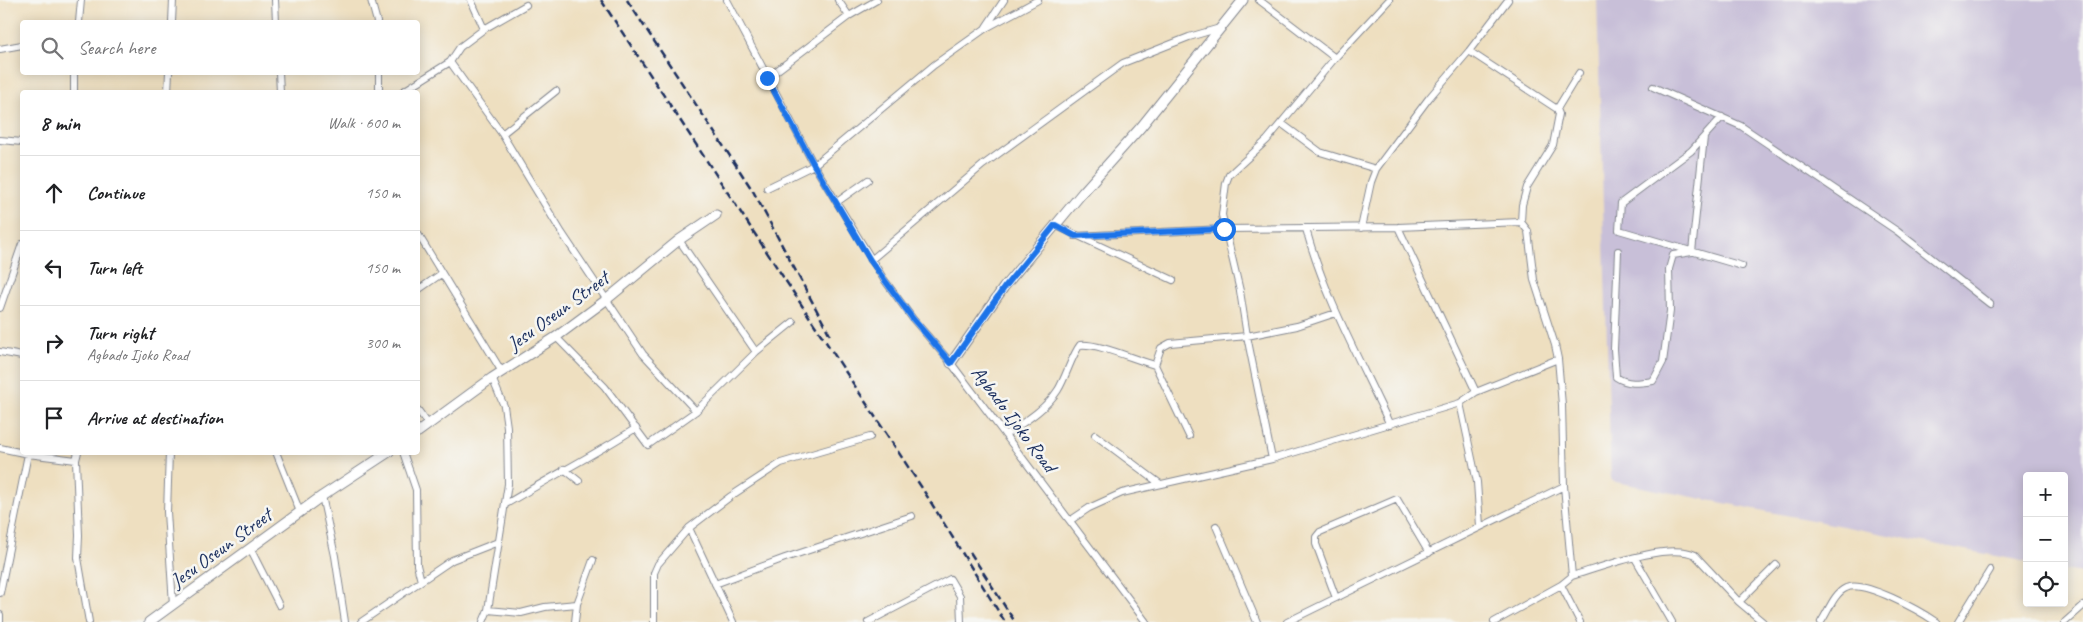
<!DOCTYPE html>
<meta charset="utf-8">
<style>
:root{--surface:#fff;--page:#f2f2f2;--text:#202124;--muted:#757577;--line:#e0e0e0}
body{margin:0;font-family:Caveat,sans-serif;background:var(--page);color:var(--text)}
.controls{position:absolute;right:15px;bottom:15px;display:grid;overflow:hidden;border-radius:5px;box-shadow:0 2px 12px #0003}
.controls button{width:45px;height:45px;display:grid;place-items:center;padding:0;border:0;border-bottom:1px solid var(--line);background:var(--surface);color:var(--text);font:25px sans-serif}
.stop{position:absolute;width:15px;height:15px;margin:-11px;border:4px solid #1a73e8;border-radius:50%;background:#fff}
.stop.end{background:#1a73e8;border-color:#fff;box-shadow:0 1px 5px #0008}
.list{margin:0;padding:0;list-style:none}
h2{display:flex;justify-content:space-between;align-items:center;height:65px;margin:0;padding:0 20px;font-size:21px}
h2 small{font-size:16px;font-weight:400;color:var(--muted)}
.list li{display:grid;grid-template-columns:32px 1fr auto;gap:15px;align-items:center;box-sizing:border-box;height:75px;padding:0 20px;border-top:1px solid var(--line)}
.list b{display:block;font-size:19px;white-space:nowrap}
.list p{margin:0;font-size:16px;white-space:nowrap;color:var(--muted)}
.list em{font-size:16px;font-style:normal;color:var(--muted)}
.icon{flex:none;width:28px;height:28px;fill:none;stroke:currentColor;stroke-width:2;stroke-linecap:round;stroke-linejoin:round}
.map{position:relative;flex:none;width:2083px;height:622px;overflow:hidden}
.search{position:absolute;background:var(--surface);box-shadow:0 2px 12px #0003;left:20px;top:20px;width:400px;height:55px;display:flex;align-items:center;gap:12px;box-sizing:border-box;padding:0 18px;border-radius:5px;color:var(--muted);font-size:19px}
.panel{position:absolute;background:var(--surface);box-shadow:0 2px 12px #0003;left:20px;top:90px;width:400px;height:365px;border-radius:5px}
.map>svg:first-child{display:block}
</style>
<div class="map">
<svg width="2083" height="622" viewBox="0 0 2083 622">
<rect width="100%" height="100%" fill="#f6f6f2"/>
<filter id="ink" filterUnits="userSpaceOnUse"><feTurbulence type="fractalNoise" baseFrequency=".02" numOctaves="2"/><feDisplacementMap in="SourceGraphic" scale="10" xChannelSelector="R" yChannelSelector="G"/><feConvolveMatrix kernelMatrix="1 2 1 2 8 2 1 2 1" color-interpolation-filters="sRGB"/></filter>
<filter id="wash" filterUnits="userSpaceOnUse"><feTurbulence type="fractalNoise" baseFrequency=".0096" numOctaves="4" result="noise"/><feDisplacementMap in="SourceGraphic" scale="20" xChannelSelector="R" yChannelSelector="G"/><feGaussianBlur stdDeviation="1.12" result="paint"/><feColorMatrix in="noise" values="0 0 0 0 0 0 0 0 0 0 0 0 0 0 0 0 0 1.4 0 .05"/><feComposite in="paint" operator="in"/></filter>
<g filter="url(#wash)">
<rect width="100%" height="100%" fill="#eedfc0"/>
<path fill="#c8bfd8" d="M1597,0h486v573l-19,-3v-94h-37v86l-416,-81z"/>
</g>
<g filter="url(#ink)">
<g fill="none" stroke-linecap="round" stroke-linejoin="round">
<defs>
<path id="street" d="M275,0l1,22
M371,0l6,22
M471,0l13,29
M727,0l87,165 69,113 30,41 38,44 195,259
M838,0l11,16
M1259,0l76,58
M79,22l2,-22
M172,22l1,-22
M986,27l18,-27
M0,49l22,-4
M1469,51l88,58
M450,62l52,72 60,99 81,121 53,57
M279,72l1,20
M767,78l82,-62 28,-16
M1653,87l88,39 156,105 93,73
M74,92v-20
M168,92l1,-20
M379,92v-20
M402,92l48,-30 10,-15 24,-18 42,-24
M1722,117l-31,34 -70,52 -2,27 123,36
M1281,123l39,29 56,17
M502,134l54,-43
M0,140l22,2
M767,188l47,-23 120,-100 52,-37 52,-28
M837,202l31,-22
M1055,225l118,55
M1398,227l78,165
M1361,228l10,-46 5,-13 53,-71 40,-47 39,-51
M1306,229c19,69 54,131 84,196
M418,234l84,138
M1075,236l150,-7 173,-2 123,-5
M679,240l77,112
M1618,251l-4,98 2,28c12,8 23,6 37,4l10,-19 7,-51 -1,-42 4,-14 19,-3 12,-115
M871,260l112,-95 140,-102 66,-26 31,-9
M418,290l23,-16
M0,308l22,-64
M556,337l49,50 43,58 48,-34 60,-59 37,-30
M0,352l22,4
M1155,365l6,-17 9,-5 77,-7 50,-10 39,-13
M1460,403l17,79 3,44
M418,410l10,14
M1005,435c19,-13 40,-25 53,-45 8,-13 14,-35 22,-45 18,-2 55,15 75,20l34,71
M1095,435l64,48
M0,448l28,6 48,6
M78,452l-2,8 3,75 -1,23 11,64
M169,452l-2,60 6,93
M276,452l24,60
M403,452l13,38 1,75 4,16
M1272,459l-25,-123 -7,-45 -18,-76 4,-32 3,-8 38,-35 68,-82 54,-58
M564,469l15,12
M322,496l13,60 10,66
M506,504c43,-26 88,-49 130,-76
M1071,520l18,-12 33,-15 150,-34 188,-56 16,-11 82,-33
M1216,526l41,96
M689,528l44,94
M250,548l29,57
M1635,558l37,64
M1572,576l-8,-90 -2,-81 -4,-46 -3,-14 -21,-65 -6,-49 -7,-9 1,-17 5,-18 26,-42 6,-31 -2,-5 22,-36
M715,584l70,-26 127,-42
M1561,585l19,37
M0,593l28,-139
M1336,598l-20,-54v-7l4,-5 77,-33 32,54
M1739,602l37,-37
M488,610l33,3 24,-6 32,-3
M0,615v7
M361,622l91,-62 46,-18
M483,622l5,-12 20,-126 -1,-57 -3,-21 -12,-28
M575,622l2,-18 16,-44
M654,622v-49l4,-9 31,-36 42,-32 50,-33 89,-26
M868,622l82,-43 10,17 1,26
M1287,622l277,-136
M1494,622l67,-37 11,-9c30,-9 95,-34 123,-21l44,47 24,20
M1821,622c7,-10 13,-29 25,-34 17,-9 74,23 90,34
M1958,622l32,-52
M2065,622l18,-16"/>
<path id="secondary" d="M951,363l53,-76 79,-95 58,-65 102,-127
M418,432l74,-54 64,-41 50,-37 73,-60 37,-25
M149,622l173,-126 67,-44"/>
</defs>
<use href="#street" stroke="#84878f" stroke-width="8"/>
<use href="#secondary" stroke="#84878f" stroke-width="11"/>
<use href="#street" stroke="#fff" stroke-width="6"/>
<use href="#secondary" stroke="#fff" stroke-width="9"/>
<path stroke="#1b2f5e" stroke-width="2.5" stroke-dasharray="8 4" stroke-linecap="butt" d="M601,0l321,488 83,134
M627,0l126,191 77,144
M970,552l45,70"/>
</g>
</g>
<g fill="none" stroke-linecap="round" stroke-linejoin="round" filter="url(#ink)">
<path stroke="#1a73e8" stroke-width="6" d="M767,78l47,87 56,95 43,59 38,44 53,-75 51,-63 20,11 149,-7"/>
</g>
<g text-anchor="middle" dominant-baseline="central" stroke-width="5" stroke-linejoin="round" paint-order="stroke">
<g font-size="20" fill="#1b2f5e" stroke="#f6f6f2">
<text transform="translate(558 311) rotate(-36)">Jesu Oseun Street</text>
<text transform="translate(1014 419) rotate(53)">Agbado Ijoko Road</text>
<text transform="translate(221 548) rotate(-36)">Jesu Oseun Street</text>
</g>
</g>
</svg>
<div class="controls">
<button>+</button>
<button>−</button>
<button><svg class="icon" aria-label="locate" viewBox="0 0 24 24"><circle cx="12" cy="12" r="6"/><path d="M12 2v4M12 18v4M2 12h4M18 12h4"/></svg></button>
</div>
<div class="stop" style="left:1224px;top:229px"></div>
<div class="stop end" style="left:767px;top:78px"></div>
<div class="search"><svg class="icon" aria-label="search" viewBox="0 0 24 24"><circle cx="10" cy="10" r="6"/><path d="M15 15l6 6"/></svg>Search here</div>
<section class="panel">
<h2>8 min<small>Walk · 600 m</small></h2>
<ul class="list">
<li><svg class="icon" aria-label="ahead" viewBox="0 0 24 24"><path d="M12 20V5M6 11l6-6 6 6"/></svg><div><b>Continue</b></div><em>150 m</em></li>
<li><svg class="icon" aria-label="left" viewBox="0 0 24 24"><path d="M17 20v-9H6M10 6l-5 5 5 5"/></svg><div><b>Turn left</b></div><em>150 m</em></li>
<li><svg class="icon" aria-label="right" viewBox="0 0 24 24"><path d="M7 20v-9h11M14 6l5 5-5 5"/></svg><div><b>Turn right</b><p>Agbado Ijoko Road</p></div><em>300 m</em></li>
<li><svg class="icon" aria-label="arrive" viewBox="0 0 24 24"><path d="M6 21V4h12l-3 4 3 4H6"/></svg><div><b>Arrive at destination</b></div></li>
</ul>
</section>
</div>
